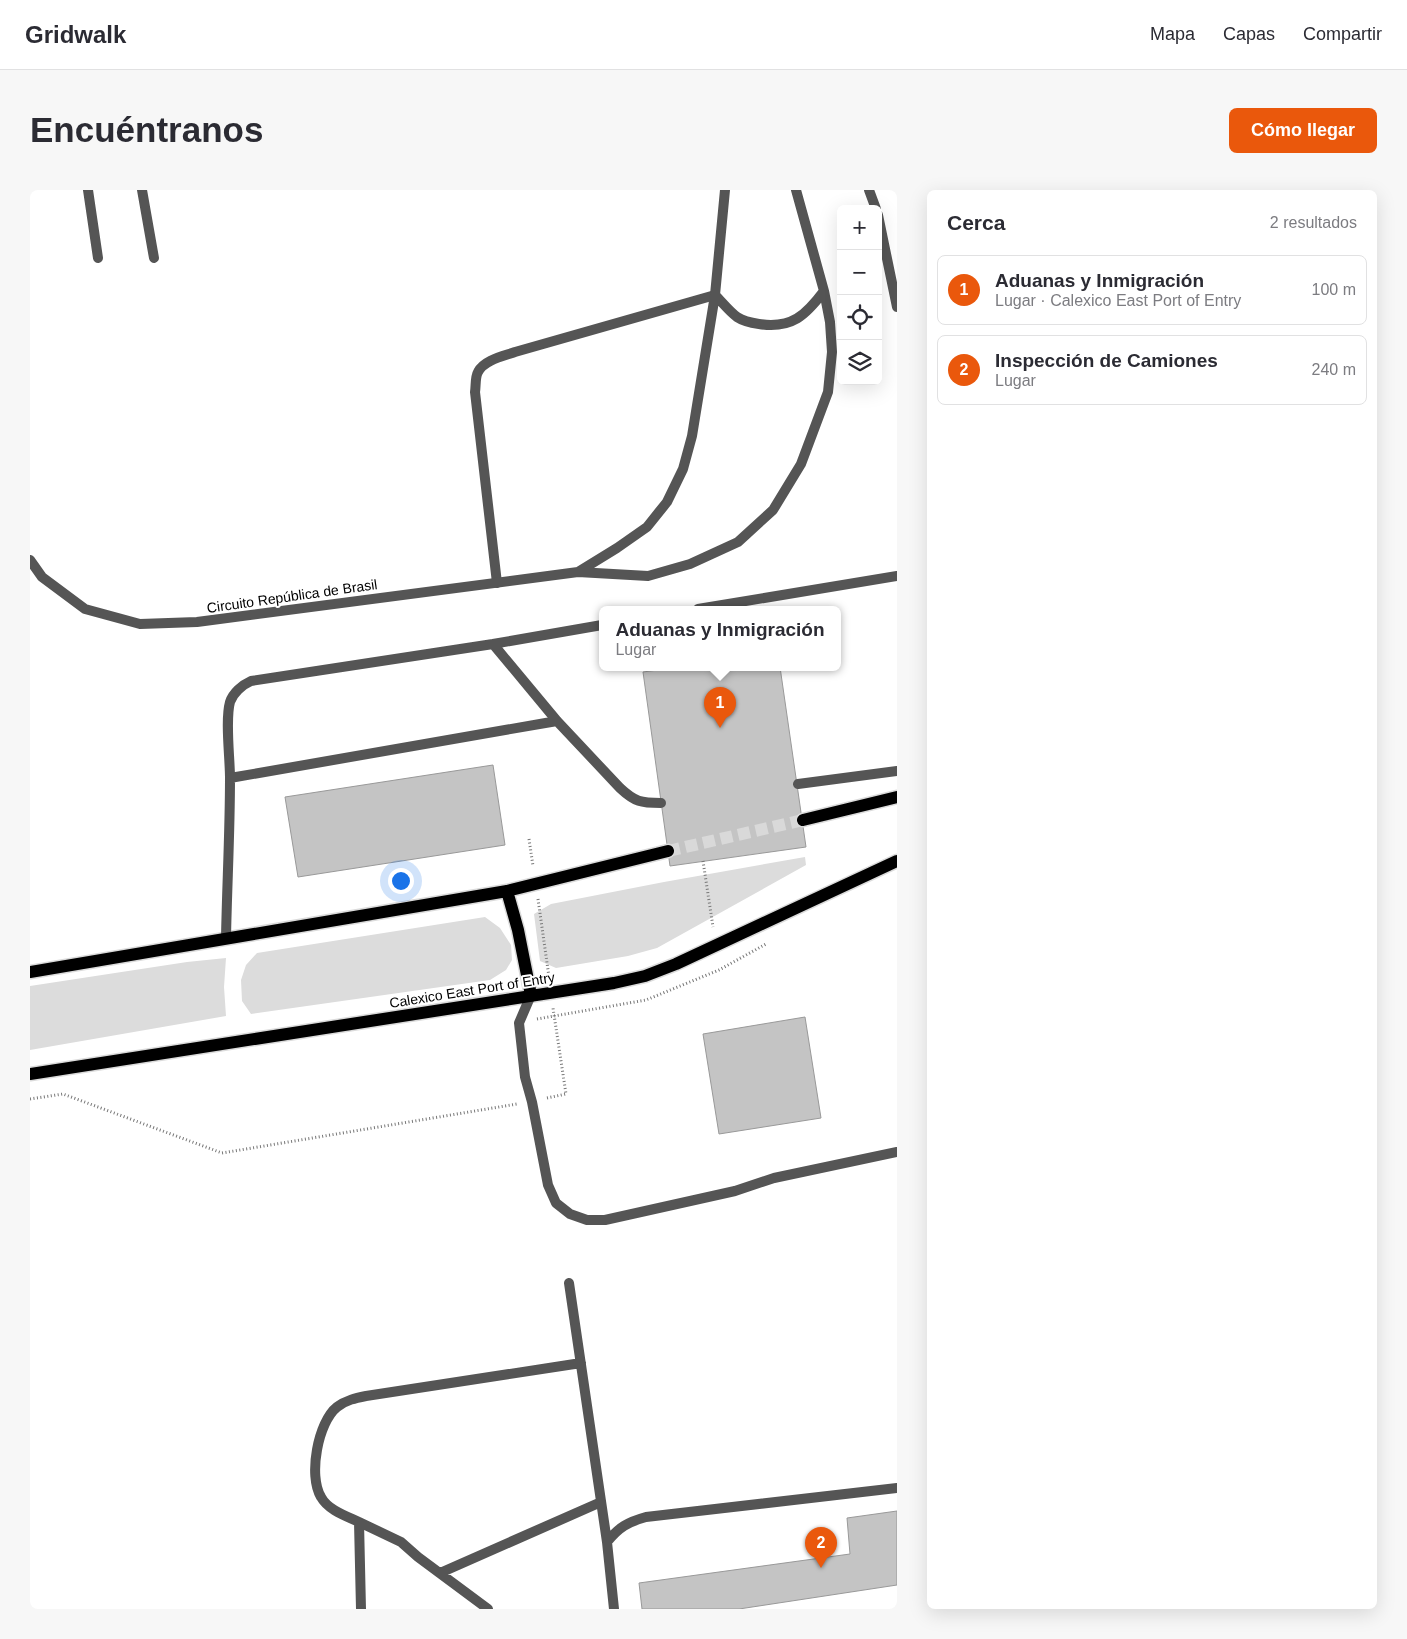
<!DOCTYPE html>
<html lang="es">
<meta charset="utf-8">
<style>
:root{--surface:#fff;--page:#f7f7f7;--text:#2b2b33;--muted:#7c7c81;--line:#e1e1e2;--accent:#ea580c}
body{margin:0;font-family:Arial,sans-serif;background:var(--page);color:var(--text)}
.controls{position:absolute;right:15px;top:15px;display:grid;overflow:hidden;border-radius:8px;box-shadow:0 5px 20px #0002}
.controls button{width:45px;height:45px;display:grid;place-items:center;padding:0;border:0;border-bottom:1px solid var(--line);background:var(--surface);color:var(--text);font:25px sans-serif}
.you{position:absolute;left:370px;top:690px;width:18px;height:18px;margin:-12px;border:4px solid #fff;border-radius:50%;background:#1a73e8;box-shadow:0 0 0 8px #1a73e833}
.badge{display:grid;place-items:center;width:32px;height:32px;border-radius:50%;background:var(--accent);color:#fff;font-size:16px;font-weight:700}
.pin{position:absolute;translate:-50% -41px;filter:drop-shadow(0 1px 2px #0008)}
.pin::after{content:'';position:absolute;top:26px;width:18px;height:15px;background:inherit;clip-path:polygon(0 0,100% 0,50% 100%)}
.popup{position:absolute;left:569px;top:416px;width:242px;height:65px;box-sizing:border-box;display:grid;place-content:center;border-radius:8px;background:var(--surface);filter:drop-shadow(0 1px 4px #0005);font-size:16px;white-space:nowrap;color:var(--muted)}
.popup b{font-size:19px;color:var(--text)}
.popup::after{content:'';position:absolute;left:50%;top:100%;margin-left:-10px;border:10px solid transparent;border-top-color:var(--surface)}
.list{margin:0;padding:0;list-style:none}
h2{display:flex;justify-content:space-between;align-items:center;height:65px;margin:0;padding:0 20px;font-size:21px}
h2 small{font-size:16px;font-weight:400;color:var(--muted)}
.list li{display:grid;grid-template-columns:32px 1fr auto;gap:15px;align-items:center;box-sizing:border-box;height:70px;margin:0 10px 10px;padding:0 10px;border:1px solid var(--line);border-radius:8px}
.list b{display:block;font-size:19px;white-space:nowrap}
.list p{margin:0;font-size:16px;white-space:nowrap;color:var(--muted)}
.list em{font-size:16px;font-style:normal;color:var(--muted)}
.icon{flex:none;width:28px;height:28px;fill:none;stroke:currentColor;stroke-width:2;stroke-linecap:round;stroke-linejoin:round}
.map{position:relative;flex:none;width:867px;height:1419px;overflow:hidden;border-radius:8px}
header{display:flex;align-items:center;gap:30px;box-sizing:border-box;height:70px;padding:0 25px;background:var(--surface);border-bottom:1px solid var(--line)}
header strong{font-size:24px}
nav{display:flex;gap:28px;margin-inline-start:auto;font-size:18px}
.intro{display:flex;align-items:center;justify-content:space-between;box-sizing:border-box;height:120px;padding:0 30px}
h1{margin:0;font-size:35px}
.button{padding:12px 22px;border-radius:8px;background:var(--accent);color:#fff;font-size:18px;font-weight:700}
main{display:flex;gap:30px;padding:0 30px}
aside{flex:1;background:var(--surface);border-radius:8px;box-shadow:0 5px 20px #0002}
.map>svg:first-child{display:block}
</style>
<header>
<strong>Gridwalk</strong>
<nav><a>Mapa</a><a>Capas</a><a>Compartir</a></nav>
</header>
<div class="intro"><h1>Encuéntranos</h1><a class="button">Cómo llegar</a></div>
<main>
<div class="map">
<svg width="867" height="1419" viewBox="0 0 867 1419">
<rect width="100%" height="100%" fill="#fff"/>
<path fill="#dcdcdc" d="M775,667l1,8 -149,83 -29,8 -72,12 -16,-7 -6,-47 17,-10 113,-22z
M455,727l15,11 11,17 1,15 -6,10 -16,10 -239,34 -9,-13 -1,-21 5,-15 11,-12z
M196,768l-2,29 2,29 -196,34v-64l157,-24z"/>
<path fill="#c4c4c4" stroke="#999" d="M650,477h100l26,180 -136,19 -27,-194z
M463,575l12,80 -207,32 -13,-80z
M775,827l16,101 -102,16 -16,-100z
M867,1321v74l-158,24h-97l-3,-26 211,-29 -3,-36z"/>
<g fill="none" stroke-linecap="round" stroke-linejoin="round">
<path stroke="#d9d9d9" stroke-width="12" stroke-dasharray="12 6" stroke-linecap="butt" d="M638,661l135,-31"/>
<defs>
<path id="primary" d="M773,630l94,-23
M477,701l11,39 13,65
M0,782l477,-81 161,-40
M0,884l584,-91 31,-7 31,-12 221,-103"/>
</defs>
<use href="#primary" stroke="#dbdbdb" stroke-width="15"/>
<path stroke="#777" stroke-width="3" stroke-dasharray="1 2.5" stroke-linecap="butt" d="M499,649l4,27
M673,671l10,66
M508,709l11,78
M507,829l109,-19 73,-30 47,-26
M517,908l19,-4 -13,-86
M0,909l33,-5 159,59 295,-49"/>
<path stroke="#555" stroke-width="10" d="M58,0l10,68
M112,0l12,68
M839,0l7,19
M848,25l19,92
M467,393l-22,-191c1,-6 0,-15 3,-20 6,-12 26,-16 37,-20l200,-57
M668,419l199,-33
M463,454l109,-19
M200,588l327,-57
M768,594l99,-13
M196,748c1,-53 4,-106 4,-160 0,-20 -5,-58 0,-76 3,-9 12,-17 21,-21l242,-37 64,77 63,67c15,14 21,15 41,15
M501,805l-12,28 6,54 7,25 16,83 8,18 14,11 17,6h18l130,-29 39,-13 123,-26
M539,1093l38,259
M329,1332c-13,-6 -31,-12 -38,-25 -13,-21 -3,-75 16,-90 9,-7 19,-9 29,-11l215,-33
M410,1383l161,-71
M331,1419l-2,-87 42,20 17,15 70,52
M584,1419l-7,-67c12,-15 21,-20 39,-25l251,-29"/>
<path stroke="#555" stroke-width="10" d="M685,105c7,7 14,16 22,22 6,4 15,6 22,7 33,5 47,-9 65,-33
M0,370l12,17 43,32 55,15 57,-2 381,-50 70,4 42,-12 48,-22 35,-32 28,-46 27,-72 4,-40 -2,-30 -6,-31 -28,-101
M548,382l39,-24 30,-21 20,-25 16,-33 9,-33 23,-141 10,-105"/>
<use href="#primary" stroke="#000" stroke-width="12"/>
</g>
<g text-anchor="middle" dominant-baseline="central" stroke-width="4" stroke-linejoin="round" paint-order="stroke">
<g font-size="14" fill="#000" stroke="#fff">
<text transform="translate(262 406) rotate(-8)">Circuito República de Brasil</text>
<text transform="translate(442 800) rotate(-9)">Calexico East Port of Entry</text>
</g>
</g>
</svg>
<div class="controls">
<button>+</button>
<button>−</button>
<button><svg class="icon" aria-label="locate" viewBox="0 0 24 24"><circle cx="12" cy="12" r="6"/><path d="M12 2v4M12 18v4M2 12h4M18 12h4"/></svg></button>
<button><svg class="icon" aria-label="layers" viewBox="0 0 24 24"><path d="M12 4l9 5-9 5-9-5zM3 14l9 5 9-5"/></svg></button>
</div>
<div class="you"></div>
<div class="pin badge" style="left:690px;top:538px">1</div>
<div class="popup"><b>Aduanas y Inmigración</b>Lugar</div>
<div class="pin badge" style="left:791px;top:1378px">2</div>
</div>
<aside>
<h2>Cerca<small>2 resultados</small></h2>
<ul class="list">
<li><span class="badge">1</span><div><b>Aduanas y Inmigración</b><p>Lugar · Calexico East Port of Entry</p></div><em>100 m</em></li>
<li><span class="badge">2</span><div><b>Inspección de Camiones</b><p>Lugar</p></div><em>240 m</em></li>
</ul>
</aside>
</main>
